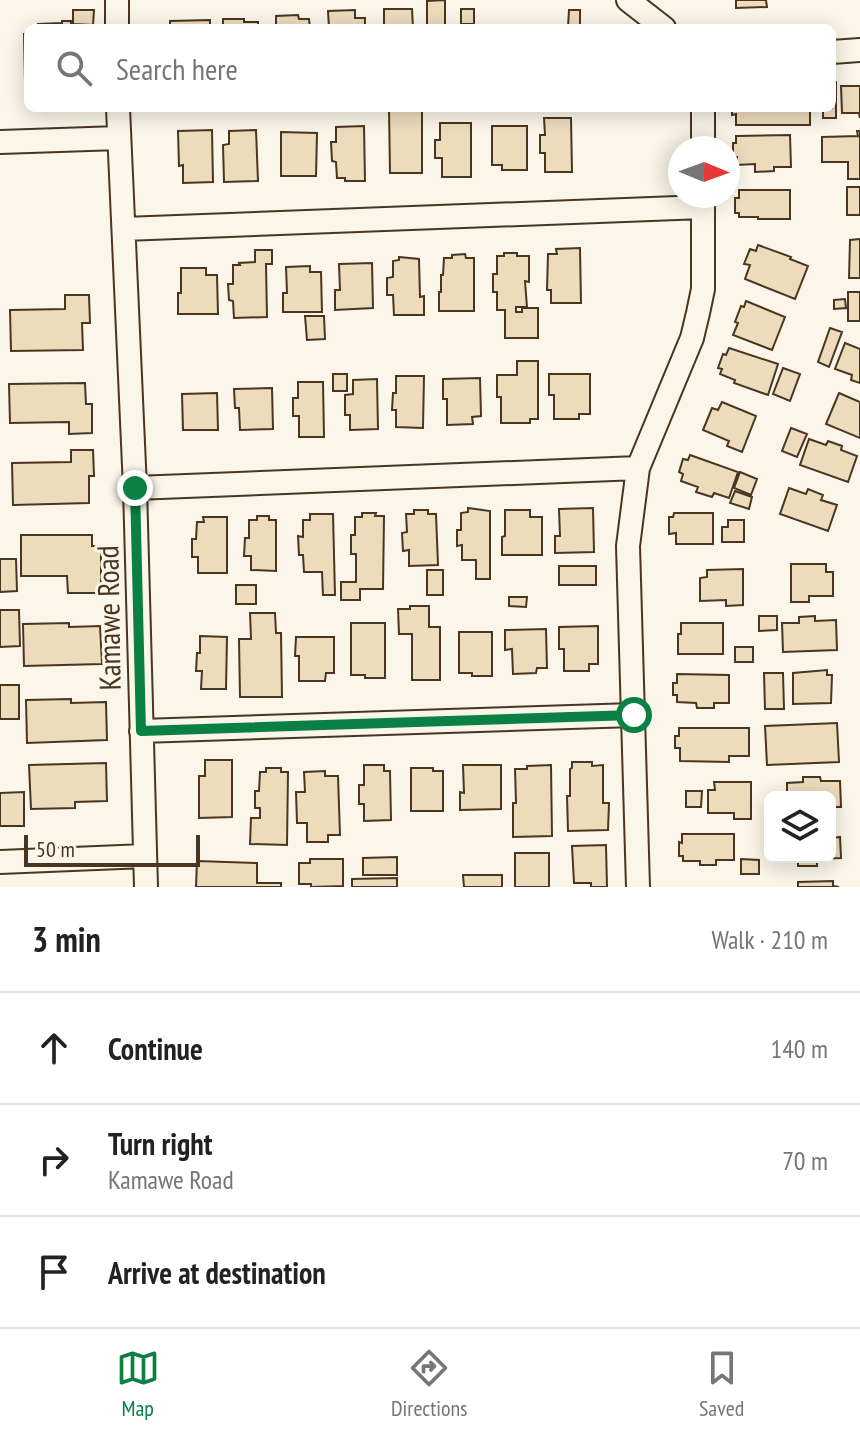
<!DOCTYPE html>
<meta charset="utf-8">
<style>
:root{--surface:#fff;--page:#f2f2f2;--text:#222;--muted:#767676;--line:#e0e0e0;--accent:#0b8043}
body{margin:0;font-family:"PT Sans Narrow",sans-serif;background:var(--page);color:var(--text)}
.controls{position:absolute;right:24px;bottom:24px;display:grid;overflow:hidden;border-radius:12px;box-shadow:0 4px 20px #0003}
.controls button{width:72px;height:72px;display:grid;place-items:center;padding:0;border:0;border-bottom:2px solid var(--line);background:var(--surface);color:var(--text);font:40px sans-serif}
.compass{position:absolute;left:668px;top:136px;width:72px;height:72px;border-radius:50%;background:var(--surface);box-shadow:0 4px 20px #0003;rotate:91deg}
.scale{position:absolute;left:24px;bottom:20px;width:176px;box-sizing:border-box;padding-left:8px;border:4px solid #4a3520;border-top:0;font-size:22px;line-height:28px;white-space:nowrap;color:#4a3520;-webkit-text-stroke:6px #fbf6e9;paint-order:stroke}
.stop{position:absolute;width:24px;height:24px;margin:-18px;border:6px solid #0b8043;border-radius:50%;background:#fff}
.stop.end{background:#0b8043;border-color:#fff;box-shadow:0 2px 8px #0008}
.list{margin:0;padding:0;list-style:none}
h2{display:flex;justify-content:space-between;align-items:center;height:104px;margin:0;padding:0 32px;font-size:34px}
h2 small{font-size:26px;font-weight:400;color:var(--muted)}
.list li{display:grid;grid-template-columns:52px 1fr auto;gap:24px;align-items:center;box-sizing:border-box;height:112px;padding:0 32px;border-top:2px solid var(--line)}
.list b{display:block;font-size:30px;white-space:nowrap}
.list p{margin:0;font-size:26px;white-space:nowrap;color:var(--muted)}
.list em{font-size:26px;font-style:normal;color:var(--muted)}
.icon{flex:none;width:44px;height:44px;fill:none;stroke:currentColor;stroke-width:2;stroke-linecap:round;stroke-linejoin:round}
.map{position:relative;flex:none;width:860px;height:887px;overflow:hidden}
.search{position:absolute;background:var(--surface);box-shadow:0 4px 20px #0003;left:24px;right:24px;top:24px;height:88px;display:flex;align-items:center;gap:20px;box-sizing:border-box;padding:0 28px;border-radius:12px;color:var(--muted);font-size:30px}
.sheet{height:440px;background:var(--surface)}
nav{display:flex;justify-content:space-around;align-items:center;box-sizing:border-box;height:112px;border-top:2px solid var(--line);background:var(--surface);font-size:22px;color:var(--muted)}
nav a{display:grid;justify-items:center;gap:4px}
nav .on{color:var(--accent)}
.map>svg:first-child{display:block}
</style>
<div class="map">
<svg width="860" height="887" viewBox="0 0 860 887">
<rect width="100%" height="100%" fill="#fbf6e9"/>
<path fill="#ecdcbc" stroke="#4a3520" stroke-width="2" d="M445,0v26h-18v-25z
M736,0h30l1,7 -31,1z
M384,9h28l1,19h-29z
M461,9h13v15h-13z
M73,10h21l-1,15 -20,-1z
M355,10v8h10v10h-36l-1,-17z
M569,10h11v17h-12z
M298,15l1,4h10l1,9h-34v-12z
M223,19h21v3h14v6h-35z
M210,20v8h-40v-7z
M62,21h9v5l15,-1v3h-48v-4l24,-1z
M24,34h4v47h-3z
M832,82h4v36h-13v-10h9z
M841,86h19v32l-1,-5h-17z
M389,108h33v65h-32z
M732,108l78,1v16h-74v-11l-4,1z
M544,118h27l1,54h-27v-19h-5v-18h5z
M440,123h31v54h-29v-19h-7v-18h5z
M364,126l1,55h-20v-3h-8l-1,-16 -4,-1 -1,-19h5v-15z
M492,126h35v44h-25v-5h-10z
M212,130l1,52 -30,1v-18l-4,1 -1,-35z
M256,130l2,51 -34,1 -1,-37 6,-1v-13z
M857,131h3v48h-12v-17h-26v-25l36,-1z
M281,132l36,1 -1,43h-35z
M790,135l1,32h-17v4l-19,1v-8l-18,1v-8h-4v-14h3v-7z
M847,187h13v28h-13z
M739,190h51v29h-32v-2h-19v-4h-4v-15h4z
M860,239v39h-11l1,-38z
M758,245l33,12 -1,2 18,7 -13,33 -50,-20 5,-14 -6,-1 6,-15 6,2z
M580,248l1,55h-30v-13h-4l1,-36h9l-1,-5z
M255,250h17v14h-6l1,53 -33,1 -1,-17 -4,-1 -1,-16h5v-19h7l-1,-2 16,-1z
M504,253h13v3h12v26l-4,-1 2,26h-11v5h6v-4h16v30h-33v-28h-8v-18h-4v-18h4v-18h7z
M465,254l1,4h8v53h-35v-19h2v-17h2l1,-17h8v-3z
M399,257l20,2 1,38 4,-1v19h-30l-1,-20h-6v-17l6,-1v-16l6,-1z
M372,263l1,45 -38,2v-20h5l-1,-26z
M310,266v6h11l1,40h-39v-19h4l-1,-26z
M181,268h25v7h11l1,39h-40v-21h3z
M848,292h12v29h-12z
M65,295h24l1,28h-8l1,27 -72,1 -1,-41 55,-1z
M845,299l1,9 -12,1v-9z
M746,301l39,16 -13,33 -39,-15 5,-12 -3,-1 6,-16 3,1z
M305,316h19l1,23 -18,1z
M830,328l12,4 -13,35 -11,-5z
M845,343l15,6v34l-9,-3 1,-5 -17,-6z
M729,348l49,16 -10,31 -34,-12 1,-3 -15,-6 2,-5 -4,-1 5,-14 3,1z
M517,361h21v58h-8v4h-29v-26h-4v-22h20z
M783,368l17,6 -10,27 -17,-7z
M333,374h14v17h-14z
M549,374h41v40h-11v5h-25v-24h-5z
M396,376h28l-1,52 -27,-1v-17h-4l1,-17h3z
M480,378l1,38 -9,1 1,7 -26,1v-26h-4v-20z
M377,379l1,50 -28,1v-15h-5v-20l8,-1v-14z
M298,382h25l1,55h-25v-21h-6v-18h5z
M85,383l1,21h6v29l-23,1v-12l-59,1 -1,-39z
M272,388l1,41 -33,1 -1,-22h-4l-1,-19z
M217,393l1,37h-35l-1,-36z
M839,393l21,9v36l-34,-14z
M722,402l34,14 -14,36 -15,-6 2,-5 -26,-11 9,-22 6,2z
M791,428l16,6 -10,23 -15,-6z
M809,439l17,6 2,-4 14,5 -1,4 16,6 -9,26 -48,-17z
M71,450h22l1,26h-5v27l-76,2 -1,-42 59,-1z
M690,455l48,17 -9,26 -15,-5 -2,4 -16,-5 2,-5 -17,-6 2,-7 -4,-2 4,-13 5,1z
M740,472l17,7 -6,16 -17,-7z
M789,488l17,6 2,-5 15,6 -2,5 16,5 -9,26 -48,-17z
M735,491l17,6 -3,12 -19,-6z
M468,508l22,3v68h-14v-19h-14v-15l-5,1v-16h4v-17l7,-1z
M593,508l1,44 -39,1v-17h5l-1,-27z
M414,510h14v4h8l2,51 -29,1v-16l-6,1 -1,-18 5,-1 -1,-18h8z
M505,510h25v7h12v38h-40v-18l3,-1z
M362,513h14l-1,3h9l-1,73h-23v11h-19v-18h15v-28h-5v-19h4v-18h7z
M674,513h39v31h-37v-11l-7,1v-17h4z
M310,514h23l2,81h-12l-1,-23h-18l-1,-17h-4l-1,-19 5,1v-17h7z
M257,516h12v4h7v51l-25,-1v-14h-7l1,-18h4v-18h8z
M203,517h24v56h-29v-16h-6v-18h4l1,-17h7z
M728,520h16v22h-22v-15h6z
M21,535h71v11h9v47h-33l-1,-17h-46z
M0,559h16l1,32 -17,1z
M791,564h35v8h7v24h-24v6h-18z
M559,566h37v19h-37z
M743,569v36l-17,1v-6l-26,1v-23l7,-1v-7z
M427,570h16v25h-16z
M236,585h20v19h-20z
M509,597h18l-1,10 -17,-1z
M410,606h19v21h11v53h-28v-46h-13l-1,-25h12z
M0,610h19l1,36 -20,1z
M250,613h25l1,20h5l1,64h-42l-1,-58h12z
M759,616h18v14l-18,1z
M815,616v5l21,-1 1,30 -54,2 -1,-29h17v-6z
M69,623v4l31,-1 2,38 -78,2 -1,-42z
M351,623h34v55h-20v-3h-14z
M681,623h42v31h-45v-20h3z
M598,626v38h-9v7h-25v-22h-5v-22z
M546,629l1,39h-10l-1,5 -23,1 -1,-25 -7,1v-20z
M459,632h33v44h-20v-3h-13z
M200,636l27,1 -1,52h-25l1,-18h-6l1,-18h3z
M296,637h38v36h-8l-1,8h-26v-25h-4z
M735,647h18v15h-18z
M827,670v5h5l-1,28 -38,1v-31z
M764,673h19l1,36h-19z
M677,674l52,1v28h-15v5h-17l-1,-5 -19,-1v-7h-4v-12h4z
M0,685h19v34h-19z
M71,699v4l35,-1 1,38 -80,3 -1,-43z
M837,723l2,39 -72,3 -2,-39z
M679,728h70v28h-20v6l-49,-1v-13h-5v-12h4z
M205,760h27v57l-33,1v-42h6z
M572,762h20v4l11,-1v38h6l-1,27 -40,1 -1,-35h3v-27l2,-1z
M106,763l1,38 -32,1v6l-44,1 -2,-44z
M364,765h20v6h6l1,49 -27,1v-17h-5v-19h5z
M463,765h38v44l-41,1v-18l4,1z
M551,765l1,71 -39,1v-34h3l-1,-34h12v-3z
M266,768h15v4h7l-1,73 -37,-1 1,-26h9v-10h-5v-17h4l1,-19h6z
M411,768h22v3h10v40h-32z
M325,771v5h13l2,59h-12v7h-21v-19h-10l-1,-31h9l-1,-20z
M803,777h17l1,4h19l1,26h-11v-10h-43v-14l16,-1z
M714,782h37v37h-17v-6h-26v-23h7z
M686,791h16l-1,16h-15z
M24,792v34h-24v-33z
M830,827h1l1,11 8,-1 1,21 -24,1v7h-19v-9h32z
M682,834h52v26h-18v5h-16v-4h-17v-5h-4v-14l3,1z
M606,845l1,42h-16v-4h-17l-2,-37z
M515,853h34v34h-34z
M397,857v18h-34v-17z
M310,859h33v27l-32,1v-3h-12v-21h11z
M741,859l18,1v14h-18z
M197,861l60,2v20h24v4h-85z
M463,875h39v12h-38z
M397,878v9h-45v-8z
M833,881v5l6,1h-41v-5z"/>
<g fill="none" stroke-linecap="round" stroke-linejoin="round">
<defs>
<path id="minor" d="M117,0v28
M628,0l36,28
M832,52l28,-2
M118,108l17,380 11,399
M703,108v40
M0,142l119,-4
M124,229l579,-22
M135,488l503,-20
M141,731l493,-16
M0,862l145,-6
M638,887l-10,-341 10,-78 54,-130 6,-25 5,-24v-93"/>
</defs>
<use href="#minor" stroke="#4a3520" stroke-width="26"/>
<use href="#minor" stroke="#fbf6e9" stroke-width="22"/>
</g>
<g fill="none" stroke-linecap="round" stroke-linejoin="round">
<path stroke="#0b8043" stroke-width="10" d="M135,488l6,243 493,-16"/>
</g>
<g text-anchor="middle" dominant-baseline="central" stroke-width="6" stroke-linejoin="round" paint-order="stroke">
<g font-size="30" fill="#4a3520" stroke="#fbf6e9">
<text transform="translate(108 618) rotate(-91)">Kamawe Road</text>
</g>
</g>
</svg>
<div class="controls">
<button><svg class="icon" aria-label="layers" viewBox="0 0 24 24"><path d="M12 4l9 5-9 5-9-5zM3 14l9 5 9-5"/></svg></button>
</div>
<svg class="compass" viewBox="-18 -18 36 36"><path d="M0-13l5 13h-10z" fill="#e53935"/><path d="M0 13l5-13h-10z" fill="#767676"/></svg>
<div class="scale">50 m</div>
<div class="stop" style="left:634px;top:715px"></div>
<div class="stop end" style="left:135px;top:488px"></div>
<div class="search"><svg class="icon" aria-label="search" viewBox="0 0 24 24"><circle cx="10" cy="10" r="6"/><path d="M15 15l6 6"/></svg>Search here</div>
</div>
<section class="sheet">
<h2>3 min<small>Walk · 210 m</small></h2>
<ul class="list">
<li><svg class="icon" aria-label="ahead" viewBox="0 0 24 24"><path d="M12 20V5M6 11l6-6 6 6"/></svg><div><b>Continue</b></div><em>140 m</em></li>
<li><svg class="icon" aria-label="right" viewBox="0 0 24 24"><path d="M7 20v-9h11M14 6l5 5-5 5"/></svg><div><b>Turn right</b><p>Kamawe Road</p></div><em>70 m</em></li>
<li><svg class="icon" aria-label="arrive" viewBox="0 0 24 24"><path d="M6 21V4h12l-3 4 3 4H6"/></svg><div><b>Arrive at destination</b></div></li>
</ul>
</section>
<nav>
<a class="on"><svg class="icon" aria-label="map" viewBox="0 0 24 24"><path d="M3 6l6-2 6 2 6-2v14l-6 2-6-2-6 2zM9 4v14M15 6v14"/></svg>Map</a>
<a><svg class="icon" aria-label="directions" viewBox="0 0 24 24"><path d="M12 3l9 9-9 9-9-9zM9 14v-3h6M13 9l2 2-2 2"/></svg>Directions</a>
<a><svg class="icon" aria-label="saved" viewBox="0 0 24 24"><path d="M7 4h10v16l-5-4-5 4z"/></svg>Saved</a>
</nav>
